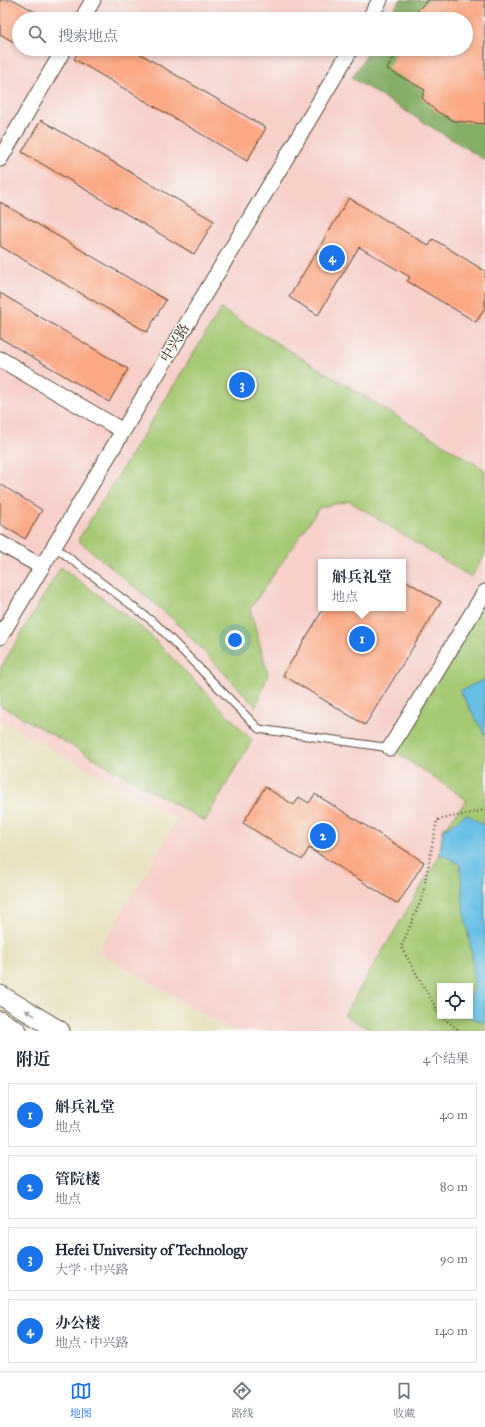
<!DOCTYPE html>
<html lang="zh">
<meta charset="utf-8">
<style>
:root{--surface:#fff;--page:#f6f6f7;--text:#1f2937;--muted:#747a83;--line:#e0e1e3;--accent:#1a73e8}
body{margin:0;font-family:"IM FELL Great Primer","Noto Serif SC",serif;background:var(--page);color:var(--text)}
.controls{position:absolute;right:12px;bottom:12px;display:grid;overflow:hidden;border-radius:0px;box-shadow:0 2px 6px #0003}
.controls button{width:36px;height:36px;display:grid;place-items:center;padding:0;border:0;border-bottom:1px solid var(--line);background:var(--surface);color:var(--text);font:20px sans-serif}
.you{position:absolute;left:235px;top:640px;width:14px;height:14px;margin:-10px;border:3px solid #fff;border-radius:50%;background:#1a73e8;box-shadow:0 0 0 6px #1a73e833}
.badge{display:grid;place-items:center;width:26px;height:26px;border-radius:50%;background:var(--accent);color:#fff;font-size:13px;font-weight:700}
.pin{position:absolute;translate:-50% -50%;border:2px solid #fff;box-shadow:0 1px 4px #0006}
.popup{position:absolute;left:318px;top:559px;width:88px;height:52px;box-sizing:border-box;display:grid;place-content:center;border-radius:0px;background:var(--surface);filter:drop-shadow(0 1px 3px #0005);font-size:13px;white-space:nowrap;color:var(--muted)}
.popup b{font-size:15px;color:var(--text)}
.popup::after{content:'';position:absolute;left:50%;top:100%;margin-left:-8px;border:8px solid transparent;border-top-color:var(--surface)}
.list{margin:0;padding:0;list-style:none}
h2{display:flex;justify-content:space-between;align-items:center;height:52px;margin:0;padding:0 16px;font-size:17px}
h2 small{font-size:13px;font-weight:400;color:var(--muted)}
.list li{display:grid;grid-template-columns:26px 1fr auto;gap:12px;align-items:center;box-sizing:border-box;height:64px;margin:0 8px 8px;padding:0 8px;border:1px solid var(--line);border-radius:0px}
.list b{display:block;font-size:15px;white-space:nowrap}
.list p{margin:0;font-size:13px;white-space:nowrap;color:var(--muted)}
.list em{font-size:13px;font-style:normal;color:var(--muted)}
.icon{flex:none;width:22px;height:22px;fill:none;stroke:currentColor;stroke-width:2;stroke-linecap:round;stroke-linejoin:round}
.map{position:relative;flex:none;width:485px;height:1031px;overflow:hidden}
.search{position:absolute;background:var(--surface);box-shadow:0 2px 6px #0003;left:12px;right:12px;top:12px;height:44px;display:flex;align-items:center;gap:10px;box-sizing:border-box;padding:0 14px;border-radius:22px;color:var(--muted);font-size:15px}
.sheet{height:340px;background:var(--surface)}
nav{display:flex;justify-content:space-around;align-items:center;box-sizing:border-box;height:56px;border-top:1px solid var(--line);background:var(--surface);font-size:11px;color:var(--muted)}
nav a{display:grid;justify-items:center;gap:2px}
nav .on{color:var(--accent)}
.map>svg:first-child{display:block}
</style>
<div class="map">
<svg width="485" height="1031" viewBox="0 0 485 1031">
<rect width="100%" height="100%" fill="#f6f6f2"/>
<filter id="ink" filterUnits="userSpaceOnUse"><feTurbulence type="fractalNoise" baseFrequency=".025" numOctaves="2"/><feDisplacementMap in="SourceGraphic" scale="8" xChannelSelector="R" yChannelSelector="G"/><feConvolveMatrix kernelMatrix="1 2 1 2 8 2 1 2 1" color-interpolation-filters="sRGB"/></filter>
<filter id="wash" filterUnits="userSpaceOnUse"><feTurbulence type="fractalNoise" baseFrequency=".012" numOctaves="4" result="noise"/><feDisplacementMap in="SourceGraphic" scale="16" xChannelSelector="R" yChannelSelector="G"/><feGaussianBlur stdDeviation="0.9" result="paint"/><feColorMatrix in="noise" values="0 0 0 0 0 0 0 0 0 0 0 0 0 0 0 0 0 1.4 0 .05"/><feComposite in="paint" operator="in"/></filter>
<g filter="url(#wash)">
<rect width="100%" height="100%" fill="#eae3c3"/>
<path fill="#f7d0ca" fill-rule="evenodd" d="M0,0h485v1031h-251l-136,-79 80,-133 -178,-99zM19,19h447v30h-447zM321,562h82v46h-82zM440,986h30v30h-30z"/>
<path fill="#a5c973" stroke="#707a48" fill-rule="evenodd" d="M221,309l264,161v85l-14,22 -122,-76 -30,7 -69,101 18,65 -12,33 -83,-88 -95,-79z
M61,567l83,62 108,111 -47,81 -205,-116v-36z
M485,592v439h-112l-29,-16 96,-160 3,-25 24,-30 -77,-52zM440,986h30v30h-30z"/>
<path fill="#84ad65" stroke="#606c42" d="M400,0h85v160l-133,-82 18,-29h96v-30h-78z"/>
<path fill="#68c0e5" stroke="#527582" d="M485,679v56l-25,-44z
M467,814l18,12v197l-18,-7h3v-19l4,-10 -2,-31 -9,-52 -3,-40 -20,-10 3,-24z"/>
<g id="blocks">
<path fill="#fba884" d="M0,0h14l34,19h-29v26l-19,-11z
M428,0h57v124l-31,-3 -18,-10 -14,-13 3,-8 -38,-21 12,-20h67v-30h-57z
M80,49h52l134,79 -19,33 -173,-102z
M41,120l173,101 -20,33 -172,-102z
M349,198l80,48 4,-7 52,32v37l-9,14 -69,-41 3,-4 -51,-30 -41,68 -29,-18z
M0,202l166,98 -19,32 -147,-86z
M0,293l128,76 -19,33 -109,-64z
M0,484l42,26 -17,29 -25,-15z
M403,579l38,23 -76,123 -82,-50 41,-67h79z
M265,787l29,18 5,-8 10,6 6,-9 109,68 -26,42 -89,-56 -7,12 -59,-37z"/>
</g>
</g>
<g filter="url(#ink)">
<use href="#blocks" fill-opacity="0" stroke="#554637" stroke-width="1"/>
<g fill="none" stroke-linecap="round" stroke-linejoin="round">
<defs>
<path id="service" d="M55,547l101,77 103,105 131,19"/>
<path id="minor" d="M82,19l11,-19
M369,19l11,-19
M0,159l64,-110
M0,359l123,72
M0,543l42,24
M0,637l351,-588
M390,748l95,-156"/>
<path id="tertiary" d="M0,995l60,36
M0,1021l17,10"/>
</defs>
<use href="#service" stroke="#554637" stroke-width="9"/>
<use href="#minor" stroke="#554637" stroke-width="17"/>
<use href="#tertiary" stroke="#554637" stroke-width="21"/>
<path stroke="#554637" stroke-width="2.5" stroke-dasharray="1 3" stroke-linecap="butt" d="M440,1015l-39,-68 21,-49 15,-78 48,-10
M441,1016l19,15"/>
<use href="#service" stroke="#fff" stroke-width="7"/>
<use href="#minor" stroke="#fff" stroke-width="15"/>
<use href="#tertiary" stroke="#fff" stroke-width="19"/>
</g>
<defs><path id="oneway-solid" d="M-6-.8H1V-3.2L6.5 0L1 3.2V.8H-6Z"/></defs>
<use fill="#a79f9a" href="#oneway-solid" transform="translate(30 1013) rotate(-149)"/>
</g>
<g text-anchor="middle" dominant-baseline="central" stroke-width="3" stroke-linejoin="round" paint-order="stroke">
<g font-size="14" fill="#3b2a1e" stroke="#f6f6f2">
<text transform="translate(175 343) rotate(-59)">中兴路</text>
</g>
</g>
</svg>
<div class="controls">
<button><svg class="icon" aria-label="locate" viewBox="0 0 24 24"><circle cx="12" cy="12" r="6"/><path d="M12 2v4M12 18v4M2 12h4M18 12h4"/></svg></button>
</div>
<div class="you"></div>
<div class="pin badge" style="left:362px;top:639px">1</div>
<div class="popup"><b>斛兵礼堂</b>地点</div>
<div class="pin badge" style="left:323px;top:836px">2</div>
<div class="pin badge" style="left:242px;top:385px">3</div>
<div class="pin badge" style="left:332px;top:258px">4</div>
<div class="search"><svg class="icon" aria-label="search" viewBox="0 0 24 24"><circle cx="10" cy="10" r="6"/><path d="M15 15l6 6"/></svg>搜索地点</div>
</div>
<section class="sheet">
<h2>附近<small>4个结果</small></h2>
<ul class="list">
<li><span class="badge">1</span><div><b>斛兵礼堂</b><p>地点</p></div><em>40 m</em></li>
<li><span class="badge">2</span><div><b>管院楼</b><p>地点</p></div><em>80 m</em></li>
<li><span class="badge">3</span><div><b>Hefei University of Technology</b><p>大学 · 中兴路</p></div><em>90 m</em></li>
<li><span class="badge">4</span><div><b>办公楼</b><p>地点 · 中兴路</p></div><em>140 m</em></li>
</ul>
</section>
<nav>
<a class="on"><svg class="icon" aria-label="map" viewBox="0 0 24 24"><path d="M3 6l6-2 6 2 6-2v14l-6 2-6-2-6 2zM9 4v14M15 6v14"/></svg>地图</a>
<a><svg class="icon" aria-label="directions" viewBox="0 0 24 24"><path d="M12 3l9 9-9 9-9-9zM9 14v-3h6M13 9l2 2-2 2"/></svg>路线</a>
<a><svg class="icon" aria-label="saved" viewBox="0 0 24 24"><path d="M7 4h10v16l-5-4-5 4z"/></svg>收藏</a>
</nav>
